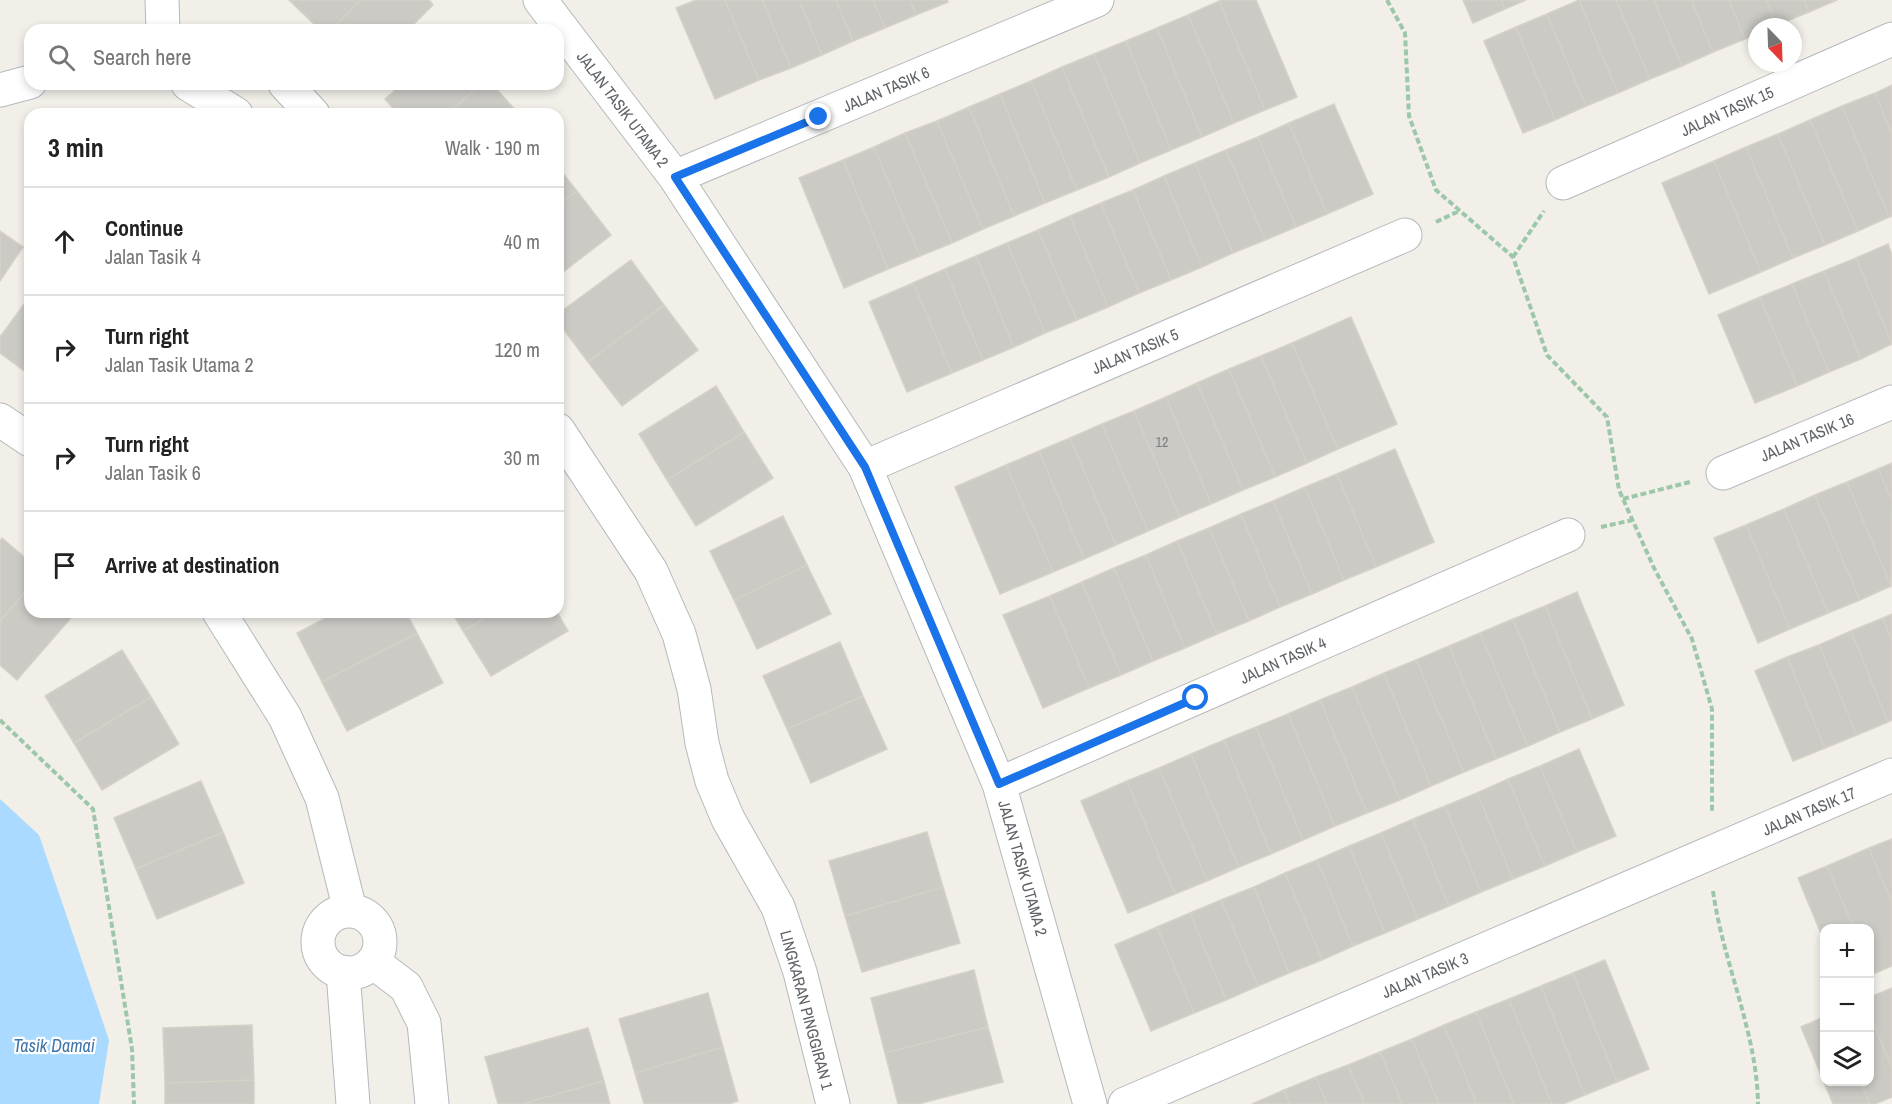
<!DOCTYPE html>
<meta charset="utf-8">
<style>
:root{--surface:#fff;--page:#f6f6f6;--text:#222;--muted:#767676;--line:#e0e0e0}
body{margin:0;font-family:"Archivo Narrow",sans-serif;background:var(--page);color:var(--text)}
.controls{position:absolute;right:18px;bottom:18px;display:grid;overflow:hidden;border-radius:12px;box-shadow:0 3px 9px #0003}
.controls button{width:54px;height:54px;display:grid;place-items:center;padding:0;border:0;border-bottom:2px solid var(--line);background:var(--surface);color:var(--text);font:30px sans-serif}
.compass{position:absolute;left:1748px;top:18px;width:54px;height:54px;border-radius:50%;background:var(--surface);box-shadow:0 3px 9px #0003;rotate:157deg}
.stop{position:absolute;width:18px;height:18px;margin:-14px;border:4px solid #1a73e8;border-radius:50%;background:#fff}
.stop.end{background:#1a73e8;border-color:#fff;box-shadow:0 2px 6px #0008}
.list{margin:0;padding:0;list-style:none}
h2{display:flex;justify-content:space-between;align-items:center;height:78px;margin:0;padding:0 24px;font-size:26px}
h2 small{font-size:20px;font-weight:400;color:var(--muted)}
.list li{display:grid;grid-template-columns:39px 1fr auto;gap:18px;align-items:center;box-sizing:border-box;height:108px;padding:0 24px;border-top:2px solid var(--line)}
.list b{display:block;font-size:22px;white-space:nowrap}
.list p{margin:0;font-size:20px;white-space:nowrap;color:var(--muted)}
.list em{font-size:20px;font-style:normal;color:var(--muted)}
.icon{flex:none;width:33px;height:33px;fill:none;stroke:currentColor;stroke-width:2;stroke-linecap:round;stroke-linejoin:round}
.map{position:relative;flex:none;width:1892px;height:1104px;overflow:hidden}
.search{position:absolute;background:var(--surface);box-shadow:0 3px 9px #0003;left:24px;top:24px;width:540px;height:66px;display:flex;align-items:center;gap:15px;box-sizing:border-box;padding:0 21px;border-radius:18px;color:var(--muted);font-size:22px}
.panel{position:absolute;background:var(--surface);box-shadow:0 3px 9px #0003;left:24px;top:108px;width:540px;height:510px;border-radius:18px}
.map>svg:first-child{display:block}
</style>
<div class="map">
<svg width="1892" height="1104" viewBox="0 0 1892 1104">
<rect width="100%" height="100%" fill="#f1efe8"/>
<path fill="#aadaff" d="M0,799l39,36 70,205 -10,64h-99z"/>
<path fill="#cccac5" stroke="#d6d1c6" stroke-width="1.5" d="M289,0h72l-30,30h-11z
M361,0h68l4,5 -25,25h-77z
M696,0h29l34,80 -44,19 -39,-91z
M725,0h37l29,68 -32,12z
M762,0h37l23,55 -31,13z
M799,0h37l17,41 -31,14z
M836,0h37l12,28 -32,13z
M873,0h37l6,15 -31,13z
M910,0h37l1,2 -32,13z
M1222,0h34l41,97 -32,13 -46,-109z
M1463,0h38l4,9 -32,14z
M1501,0h25l-21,9z
M1579,0l39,93 -32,13 -39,-92z
M1579,0h37l34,79 -32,14z
M1616,0h38l28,66 -32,13z
M1654,0h37l22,52 -31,14z
M1691,0h38l16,39 -32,13z
M1729,0h37l11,25 -20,2v7l-12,5z
M1766,0h38l5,12 -32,13z
M1804,0h33l-28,12z
M1219,1l46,109 -31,13 -46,-108z
M1547,14l39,92 -31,14 -39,-93z
M1188,15l46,108 -32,14 -45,-109z
M1516,27l39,93 -32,13 -39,-92z
M1157,28l45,109 -31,13 -45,-109z
M1126,41l45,109 -31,13 -46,-109z
M1094,54l46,109 -31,14 -47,-110z
M1062,67l47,110 -32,13 -46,-109z
M1031,81l46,109 -32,13 -45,-109z
M402,84h79l-34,30h-49l-13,-15z
M481,84h11l27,30h-72z
M1892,85v49l-17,-41z
M1875,93l17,41v82l-3,1 -47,-111z
M1000,94l45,109 -31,13 -45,-109z
M1334,104l39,90 -46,20 -38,-91z
M1842,106l47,111 -31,14 -48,-111z
M969,107l45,109 -31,13 -46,-108z
M1810,120l48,111 -33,14 -47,-111z
M937,121l46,108 -31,14 -47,-110z
M1289,123l38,91 -31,13 -38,-90z
M905,133l47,110 -32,13 -46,-109z
M1778,134l47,111 -32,13 -47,-111z
M1258,137l38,90 -31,13 -39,-90z
M874,147l46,109 -32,13 -45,-109z
M1746,147l47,111 -32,14 -47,-111z
M1226,150l39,90 -32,13 -38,-90z
M843,160l45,109 -44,19 -45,-110z
M1714,161l47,111 -52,22 -47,-111z
M1195,163l38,90 -31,14 -38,-91z
M558,167l19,24 -19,14z
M1164,176l38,91 -31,13 -38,-90z
M1133,190l38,90 -32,13 -38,-90z
M577,191l34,44 -53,41v-71z
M1101,203l38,90 -31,14 -38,-91z
M1070,216l38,91 -31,13 -39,-90z
M1038,230l39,90 -32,13 -38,-90z
M0,231l23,16 -23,34z
M1007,243l38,90 -31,14 -38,-91z
M1888,244l4,11v89l-36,-86z
M976,256l38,91 -31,13 -38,-91z
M1856,258l36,86 -31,15 -37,-88z
M631,260l33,45 -76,57 -30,-40v-8z
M945,269l38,91 -31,13 -39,-90z
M1824,271l37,88 -32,13 -37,-88z
M913,283l39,90 -45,19 -38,-90z
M1792,284l37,88 -32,14 -37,-89z
M30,296v79l-30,-22v-16z
M1760,297l37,89 -42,17 -37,-88z
M664,305l34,45 -76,56 -34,-44z
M1351,317l46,107 -59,25 -46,-106z
M1292,343l46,106 -31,14 -46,-107z
M1261,356l46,107 -32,14 -46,-108z
M1229,369l46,108 -32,13 -46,-107z
M1197,383l46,107 -32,14 -45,-107z
M716,386l28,46 -77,48 -28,-46z
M1166,397l45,107 -31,13 -46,-106z
M1134,411l46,106 -32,14 -46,-107z
M1102,424l46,107 -32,14 -46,-107z
M744,432l29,46 -77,48 -29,-46z
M1070,438l46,107 -32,14 -45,-108z
M1395,449l39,93 -58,25 -39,-93z
M1039,451l45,108 -31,13 -47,-107z
M1892,463v37l-14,-31z
M1006,465l47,107 -53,22 -45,-107z
M1878,469l14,31 -1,86 -44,-104z
M1337,474l39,93 -32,13 -39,-93z
M1847,482l44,104 -31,14 -45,-105z
M1305,487l39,93 -32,14 -39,-93z
M1815,495l45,105 -32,13 -44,-104z
M1273,501l39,93 -32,13 -39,-93z
M1784,509l44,104 -38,16 -44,-104z
M1241,514l39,93 -31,14 -40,-93z
M783,516l24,49 -73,35 -24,-49z
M1746,525l44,104 -32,14 -44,-105z
M1209,528l40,93 -32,13 -40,-93z
M2,538l28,24v24l-30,35v-80z
M1177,541l40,93 -32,14 -39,-93z
M1146,555l39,93 -32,13 -39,-93z
M807,565l24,49 -74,35 -23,-49z
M1114,568l39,93 -32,14 -39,-93z
M1082,582l39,93 -32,13 -39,-92z
M30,586v26h46l-59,68 -17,-15v-44z
M1577,592l47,113 -32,14 -47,-113z
M1050,596l39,92 -46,20 -40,-93z
M1545,606l47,113 -32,13 -47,-113z
M337,612h69l11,21 -95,49 -25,-49z
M452,612h43l-32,19z
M495,612h62l11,19 -77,45 -28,-45z
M1892,614v27l-9,-23z
M1883,618l9,23v79l-4,2 -37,-91z
M1513,619l47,113 -32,14 -48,-113z
M1851,631l37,91 -31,13 -38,-90z
M417,633l26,50 -96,48 -25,-49z
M1480,633l48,113 -32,13 -47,-113z
M840,642l23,54 -76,33 -24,-53z
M1819,645l38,90 -32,13 -38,-91z
M1449,646l47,113 -32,13 -48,-112z
M122,650l29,47 -77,46 -29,-47z
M1787,657l38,91 -32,13 -38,-90z
M1416,660l48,112 -33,14 -47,-113z
M1384,673l47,113 -31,14 -48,-113z
M1352,687l48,113 -33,13 -47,-113z
M863,696l24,53 -76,34 -24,-54z
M151,697l28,47 -77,46 -28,-47z
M1320,700l47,113 -32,13 -47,-112z
M1288,714l47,112 -32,14 -47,-113z
M1256,727l47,113 -32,14 -47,-114z
M1224,740l47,114 -32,13 -48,-113z
M1579,749l37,87 -39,16 -37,-86z
M1191,754l48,113 -32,14 -48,-113z
M1540,766l37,86 -32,14 -37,-87z
M1159,768l48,113 -32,13 -48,-113z
M1508,779l37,87 -32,13 -36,-86z
M201,781l22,51 -87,37 -22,-51z
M1127,781l48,113 -47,19 -47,-112z
M1477,793l36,86 -32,13 -36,-86z
M1445,806l36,86 -32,14 -36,-87z
M1413,819l36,87 -31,13 -37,-86z
M223,832l21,51 -87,36 -21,-50z
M927,832l16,55 -98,29 -16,-55z
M1381,833l37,86 -33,14 -36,-87z
M1892,839v64l-23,-55z
M1349,846l36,87 -32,13 -36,-86z
M1869,848l23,55v63l-19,8 -3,-8v-38h-16l-27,-62z
M1317,860l36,86 -31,14 -37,-87z
M1827,866l27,62h-30v13l-26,-63z
M1285,873l37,87 -33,13 -35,-86z
M943,887l17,56 -98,29 -17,-56z
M1254,887l35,86 -31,13 -37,-86z
M1221,900l37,86 -32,14 -36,-87z
M1190,913l36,87 -32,13 -37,-86z
M1157,927l37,86 -43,18 -36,-86z
M1605,960l44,109 -32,13 -44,-109z
M974,970l14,57 -103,26 -14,-55z
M1573,973l44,109 -32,13 -44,-109z
M1541,986l44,109 -22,9h-11l-43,-105z
M1892,988v80l-22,-53v-18z
M708,993l15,54 -88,26 -16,-54z
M1509,999l43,105h-38l-38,-92z
M1476,1012l38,92h-37l-33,-79z
M1870,1015l22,53v29l-17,7h-5l-9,-22h9z
M1824,1017v65h37l9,22h-37l-32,-77z
M252,1025l2,55 -89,3 -2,-55z
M1444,1025l33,79h-38l-27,-65z
M988,1027l15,55 -85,22h-20l-13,-51z
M588,1028l16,53 -82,23h-24l-13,-47z
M1412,1039l27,65h-37l-22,-52z
M723,1047l15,54 -9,3h-85l-9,-31z
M1380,1052l22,52h-37l-17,-39z
M1348,1065l17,39h-38l-11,-27z
M1316,1077l11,27h-37l-6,-14z
M254,1080v24h-89v-21z
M604,1081l6,23h-88z
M1284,1090l6,14h-38z"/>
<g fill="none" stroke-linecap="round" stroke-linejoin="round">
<defs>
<path id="minor" d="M162,0l1,30
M540,0l135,177 190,290 134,317 91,320
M188,84l48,30
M285,84l28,30
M0,90l30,-8
M675,177l422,-177
M1563,183l329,-144
M0,420l30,20
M558,430l93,141 28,63 15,55 8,54 10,38 16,38 50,88 22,65 33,132
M865,467l540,-232
M1723,473l169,-71
M219,612l66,105 37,81 28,112
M999,784l569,-249
M318 942a31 31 0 1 1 62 0a31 31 0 1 1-62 0Z
M373,962l33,25 18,36 8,81
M343,972l10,132
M1125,1104l767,-329"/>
</defs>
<use href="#minor" stroke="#b5b8bc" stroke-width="35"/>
<path stroke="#9cc7a9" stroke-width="4" stroke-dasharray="6 3" stroke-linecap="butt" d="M1387,0l18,33 4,83 27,74 77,67 34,98 60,62 12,73 35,78 38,71 20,70v103
M1436,222l23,-11
M1513,257l31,-46
M1623,499l67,-17
M1601,527l32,-7
M0,720l93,89 39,240 2,55
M1713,891c10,72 44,141 45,213"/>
<use href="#minor" stroke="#fff" stroke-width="33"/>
</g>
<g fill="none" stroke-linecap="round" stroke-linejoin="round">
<path stroke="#1a73e8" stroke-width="8" d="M819,117l-144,60 190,290 134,317 197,-86"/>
</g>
<g text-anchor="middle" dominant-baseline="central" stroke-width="4.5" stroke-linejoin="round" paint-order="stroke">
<g font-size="14" fill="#7a7d7f">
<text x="1162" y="442">12</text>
</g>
<g font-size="16" fill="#5f6368" stroke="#fff">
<text transform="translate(886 89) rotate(-23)">JALAN TASIK 6</text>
<text transform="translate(623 109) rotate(53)">JALAN TASIK UTAMA 2</text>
<text transform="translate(1727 111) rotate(-24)">JALAN TASIK 15</text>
<text transform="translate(1135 351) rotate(-23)">JALAN TASIK 5</text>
<text transform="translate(1807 437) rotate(-23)">JALAN TASIK 16</text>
<text transform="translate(1283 660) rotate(-24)">JALAN TASIK 4</text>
<text transform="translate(1809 811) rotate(-23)">JALAN TASIK 17</text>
<text transform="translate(1023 868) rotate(74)">JALAN TASIK UTAMA 2</text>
<text transform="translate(1425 975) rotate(-23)">JALAN TASIK 3</text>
<text transform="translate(807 1010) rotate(75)">LINGKARAN PINGGIRAN 1</text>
</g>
<g font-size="18" font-style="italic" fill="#4174aa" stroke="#fff">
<text x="54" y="1045">Tasik Damai</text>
</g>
</g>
</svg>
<div class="controls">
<button>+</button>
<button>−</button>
<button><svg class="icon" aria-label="layers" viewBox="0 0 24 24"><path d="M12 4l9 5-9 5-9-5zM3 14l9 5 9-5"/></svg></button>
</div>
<svg class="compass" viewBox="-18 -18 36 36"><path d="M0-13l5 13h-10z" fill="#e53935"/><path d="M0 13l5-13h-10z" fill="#767676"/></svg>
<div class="stop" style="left:1196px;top:698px"></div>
<div class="stop end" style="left:819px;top:117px"></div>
<div class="search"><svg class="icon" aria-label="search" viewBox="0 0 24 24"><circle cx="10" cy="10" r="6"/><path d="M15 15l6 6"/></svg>Search here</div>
<section class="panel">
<h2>3 min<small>Walk · 190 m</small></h2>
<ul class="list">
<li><svg class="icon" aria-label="ahead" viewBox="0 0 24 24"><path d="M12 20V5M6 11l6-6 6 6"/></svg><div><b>Continue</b><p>Jalan Tasik 4</p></div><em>40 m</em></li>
<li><svg class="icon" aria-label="right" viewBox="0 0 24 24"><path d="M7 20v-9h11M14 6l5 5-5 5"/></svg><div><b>Turn right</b><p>Jalan Tasik Utama 2</p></div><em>120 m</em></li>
<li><svg class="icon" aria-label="right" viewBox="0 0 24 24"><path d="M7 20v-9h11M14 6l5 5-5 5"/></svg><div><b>Turn right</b><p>Jalan Tasik 6</p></div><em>30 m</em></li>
<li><svg class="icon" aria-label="arrive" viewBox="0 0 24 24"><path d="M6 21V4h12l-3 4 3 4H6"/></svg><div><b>Arrive at destination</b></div></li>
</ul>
</section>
</div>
